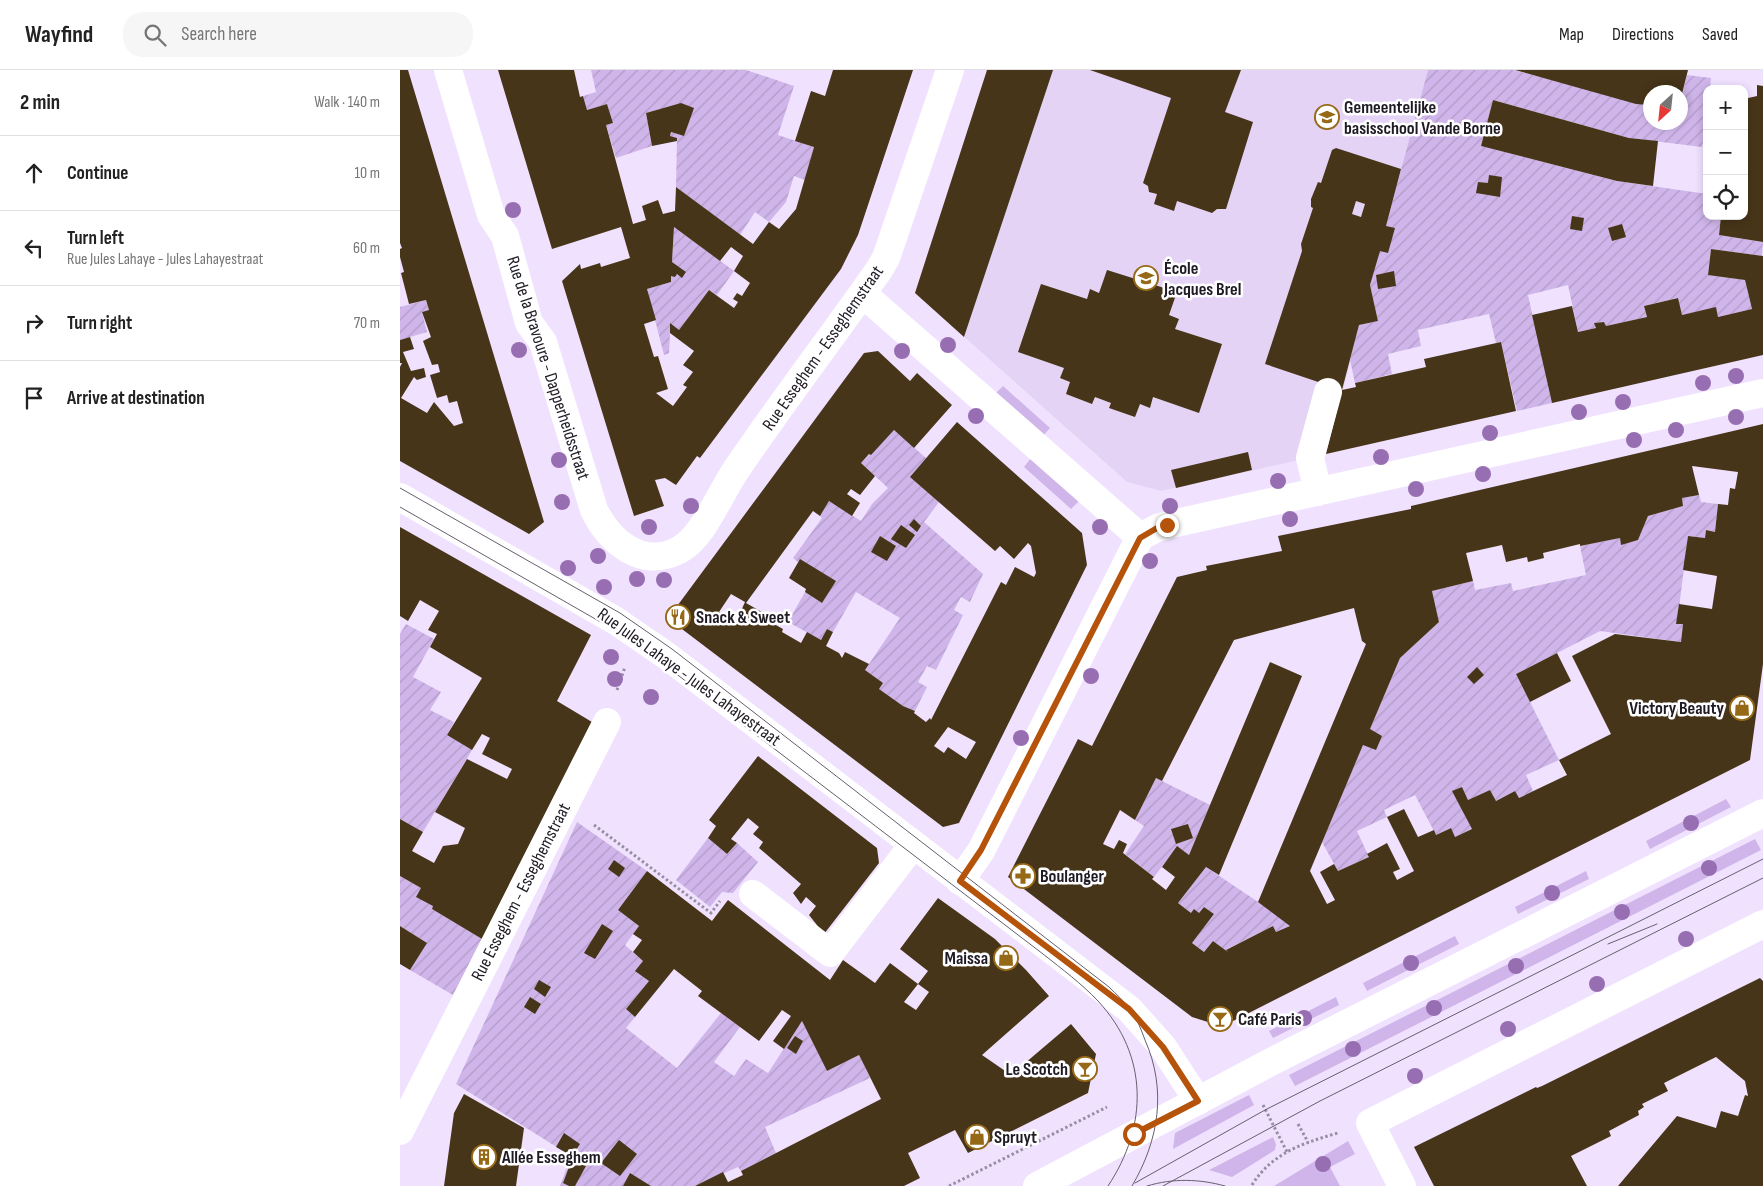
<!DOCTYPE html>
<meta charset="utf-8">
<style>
:root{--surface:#fff;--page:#f6f6f6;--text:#222;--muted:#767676;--line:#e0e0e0}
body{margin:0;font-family:"Sofia Sans Condensed",sans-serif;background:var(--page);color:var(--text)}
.controls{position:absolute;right:15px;top:15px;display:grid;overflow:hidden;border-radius:10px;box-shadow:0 2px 8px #0003}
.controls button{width:45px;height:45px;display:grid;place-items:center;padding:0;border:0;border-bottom:1px solid var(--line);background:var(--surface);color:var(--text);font:25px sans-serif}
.compass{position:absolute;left:1243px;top:15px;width:45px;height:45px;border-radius:50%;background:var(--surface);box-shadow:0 2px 8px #0003;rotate:207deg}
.stop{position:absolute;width:15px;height:15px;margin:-11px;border:4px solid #b45309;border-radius:50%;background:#fff}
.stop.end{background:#b45309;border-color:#fff;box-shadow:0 1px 5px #0008}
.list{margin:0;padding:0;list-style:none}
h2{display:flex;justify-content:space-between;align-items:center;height:65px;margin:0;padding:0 20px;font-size:21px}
h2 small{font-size:16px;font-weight:400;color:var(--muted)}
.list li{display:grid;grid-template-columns:32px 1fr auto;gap:15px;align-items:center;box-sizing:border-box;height:75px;padding:0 20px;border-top:1px solid var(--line)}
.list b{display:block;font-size:19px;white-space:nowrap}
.list p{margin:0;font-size:16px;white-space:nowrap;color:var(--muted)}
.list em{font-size:16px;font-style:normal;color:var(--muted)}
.icon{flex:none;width:28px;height:28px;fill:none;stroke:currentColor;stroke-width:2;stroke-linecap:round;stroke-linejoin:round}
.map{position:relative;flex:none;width:1363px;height:1116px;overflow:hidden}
header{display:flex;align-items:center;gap:30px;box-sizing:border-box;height:70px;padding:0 25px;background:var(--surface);border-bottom:1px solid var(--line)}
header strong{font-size:24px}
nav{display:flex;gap:28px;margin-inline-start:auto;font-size:18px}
.search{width:350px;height:45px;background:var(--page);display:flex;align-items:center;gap:12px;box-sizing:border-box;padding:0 18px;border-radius:20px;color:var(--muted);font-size:19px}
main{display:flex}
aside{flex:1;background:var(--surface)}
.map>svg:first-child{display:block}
</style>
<header>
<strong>Wayfind</strong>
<div class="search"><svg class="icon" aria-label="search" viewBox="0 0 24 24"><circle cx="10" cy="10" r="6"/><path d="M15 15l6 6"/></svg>Search here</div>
<nav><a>Map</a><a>Directions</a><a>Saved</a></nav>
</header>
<main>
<aside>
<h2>2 min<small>Walk · 140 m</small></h2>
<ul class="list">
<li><svg class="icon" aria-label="ahead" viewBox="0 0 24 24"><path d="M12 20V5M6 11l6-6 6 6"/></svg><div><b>Continue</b></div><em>10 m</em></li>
<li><svg class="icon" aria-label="left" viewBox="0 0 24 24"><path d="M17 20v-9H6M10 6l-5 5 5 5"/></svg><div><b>Turn left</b><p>Rue Jules Lahaye - Jules Lahayestraat</p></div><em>60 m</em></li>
<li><svg class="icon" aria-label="right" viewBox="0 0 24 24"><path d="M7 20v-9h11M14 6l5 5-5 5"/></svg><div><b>Turn right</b></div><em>70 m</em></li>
<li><svg class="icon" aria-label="arrive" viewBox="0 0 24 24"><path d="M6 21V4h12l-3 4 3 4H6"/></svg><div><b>Arrive at destination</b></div></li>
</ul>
</aside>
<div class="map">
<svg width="1363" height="1116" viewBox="0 0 1363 1116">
<defs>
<pattern id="garden-furrows" width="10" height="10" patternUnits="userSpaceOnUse" patternTransform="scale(1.25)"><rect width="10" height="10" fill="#cfb5e9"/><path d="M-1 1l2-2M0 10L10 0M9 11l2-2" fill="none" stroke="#b19bc8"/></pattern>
</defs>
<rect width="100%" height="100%" fill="#f0e2ff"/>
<path fill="#e5d3f6" d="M587,0h441l-102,384 -165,37 -34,-9 -212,-189z"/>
<path fill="#cfb5e9" d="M603,316l47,42 -8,9 -48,-42z
M631,388l48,43 -8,8 -47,-42z
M1326,729l5,8 -81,42 -4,-8z
M1355,769l6,11 -466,236 -6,-11z
M1186,801l3,8 -71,35 -3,-7z
M1055,866l4,8 -92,47 -4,-8z
M936,927l3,8 -66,33 -4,-7z
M849,1025l5,10 -81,44 2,-16z
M873,1067l3,7 -1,6 -43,27 -23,-7z
M948,1071l7,13 -25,13 10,19h-66z"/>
<path fill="url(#garden-furrows)" d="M191,0h155l48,16 -16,49 36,12 -9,33 -11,-4 -8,26 -17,20 -14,-10 -15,23 -64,-48 1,-49 -7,-2 1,-4 13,4 9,-28 -14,-4 -33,9 6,33 -36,12 -10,-33 7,-2 -6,-19 -20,6 -4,-14 13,-4z
M1028,0h85l137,35v17h30l1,-21 6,-26 24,3 -1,11h-3v23l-5,35 -73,-9 -136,-38 -12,46 136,35 90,13v22h14l-2,19 44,7 -1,14 -51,-7 -3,25 37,6 7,29 -34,8 -2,-9 -34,7 -5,-17 -33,8 3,11 -41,9 -2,-4 -9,1 1,5 -18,4 -10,-47 -40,10 24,108 -35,8 -16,-69 -5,1 -7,-29 -71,16 3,16 -33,8 4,20 -37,9 -5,-23 9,-35 19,-4 -8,-36z
M274,157l60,44 -17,24 -8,-5 -30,40 -9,3 -1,20 -5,2 -17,-66 24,-7v-6l6,-2 5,3 4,-4 -14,-11z
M26,230l3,10 -7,2 5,20 -27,8v-33z
M494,360l32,28 13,44 -15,20 59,52 -13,28 -9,-5 -7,13 9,5 -27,55 -9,-4 -9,16 9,5 -12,24 -12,-5 -24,-17 3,-6 -17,-13 35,-52 -44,-26 -23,40 -6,-3 -6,11 -33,-18 17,-30 17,11 13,-22 -35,-21 -2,2 -5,-4 29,-40 -2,-2 9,-15 32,20 11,-17 16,-16 -27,-25z
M1299,425l2,7 17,2 -3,28 -9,-2 -1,8 -17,-2 -11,88h6l-2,18 -81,-11 -84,43 43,86 -33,15 7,16 -14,7 -4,-7 -19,10 -6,-11 -22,10 -6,-13 -9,4 19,38 -17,8 -5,-9 -14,7 -21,-40 -31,15 3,7 -30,14 12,26 -31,14 -16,-29 78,-184 39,-36 -7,-31 41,-10 2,9 36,-7 2,8 73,-16 -6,-29 40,-8 1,6 17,-4 10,-24 35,-10 -1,-8z
M6,554l28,15 -21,38 28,15 -11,18 24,12 -7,13 25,15 -49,82 -23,-13v-185z
M756,708l54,27 -21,50 -12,-8 -23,30 -29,-23 19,-28 -9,-6z
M177,752l70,49 -29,39 21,16 -14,19 18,16 6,20 -23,28 9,8 -9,11 51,40 44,-55 19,14 -26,35 20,14 12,-17 22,14 34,-52 25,50 32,-16 11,23 -105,49 11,26 -35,18 -3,-4 -43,19h-135l11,-30 -115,-72z
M308,768l19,16 10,-11 21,19 -25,31 -11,-1 -12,15 -34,-27z
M806,797l82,55 2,4 -14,6 -3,-6 -46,23 1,3 -15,-11 -9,11 -12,-9 22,-29 -10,-7 -5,6h-8l-13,-10z
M0,806l21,12 12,18 -1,3 50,30 -29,56 -43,-25 16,-27 -26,-17z"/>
<path fill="#473519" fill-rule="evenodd" d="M0,0h8l136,452 -15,12 -129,-73v-94l2,-4h-2v-23l10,-3 4,12 -11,3 8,19 13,-3 2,9 -9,3 -3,-3 -13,21 26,15 7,-11 20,24 9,-3 -6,-22 -8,2 -2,-8 -10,3 -7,-23 10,-3 -2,-8 -6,1 -9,-24 8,-4 -9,-25 7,-2 -3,-10 -17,4 -8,-31 3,-1 -4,-15v-8l2,-1 -2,-5z
M98,0h76l6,27 3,-1 4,14 20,-6 6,19 -7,2 27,99 13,-4 -4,-14 16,-6 5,14 12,-3 1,-24 77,57 16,-22 10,7 17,-20 18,-62 -19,-6 16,-50 14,5 8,-26h80l-55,165 -17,34 -141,189 -3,-2 -21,29 -11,-7 -10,2 9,26 -30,10 -72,-235 18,-17 1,5 19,-6 1,4 29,-9 -9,-31 -69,22zM274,157l46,34 11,-14 12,9 -9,15 16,12 -8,13 -5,-3 -4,6 5,3 -4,6 -25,-18 -30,40 -9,-7v10l24,18 -11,14 10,7 -10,13 4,2 -14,19 -17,-13 12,-4 -10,-33 -4,1 -10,-33 12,-4 -9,-31 24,-7v-6l4,1 2,-3 5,4 4,-6 -14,-10z
M587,0h66l-89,267 -49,-44z
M690,0h151l-16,42 28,10 -27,87h-9l-5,4 -35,-12 -3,10 -20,-7 3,-10 -8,-2 -1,-6 -5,-3 28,-85z
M1115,0h173l-7,28 -1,-6h-30v13l-14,-1z
M1357,15l6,1v156l-44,-7 2,-19h23v-117l13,-3z
M1093,30l136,38 29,3 -5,45 -36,-5 -136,-35z
M281,33l13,5 -10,28 -13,-4 -1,4 7,2v3l-25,5 -6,-33z
M936,78l65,21 -15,57 9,2 -7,25 -8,-2 -10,34 8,36 -19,4 -17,65 -77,-26 37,-113 -1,-7 12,-36 -2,-1v-8l7,-17 3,1 11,-33zM956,131l9,3 -4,13 -9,-3z
M1089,105l13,2 -2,20 -24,-4 2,-11 10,1z
M1172,146l12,2 -2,13 -12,-2z
M1222,154l4,13 -14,4 -4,-13z
M1311,179l52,7v99l-211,48 -20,-88 40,-9 6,26 18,-4 -2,-5 10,-1 2,4 41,-9 -3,-11 34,-8 4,17 34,-8 2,10 34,-8 -7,-29 -37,-5z
M707,200l70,22 -8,23 10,4 -4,10 47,15 -23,69 -46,-16 -3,11 -10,-4 -5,13 -26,-9 2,-5 -16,-6 -3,7 -26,-10 4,-12 -10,-4 4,-10 -46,-16 23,-68 46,15 3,-10 9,4z
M994,201l2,15 -18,3 -2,-14z
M1101,272l15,69 -190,43 16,-64 14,-3 -1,-4 71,-16 -2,-8z
M478,281l32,30 7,-8 35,32 -38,43 -20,-18 -23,25 -2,-1 -8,9 14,13 -15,19 -9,-6 -4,5 13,9 -8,13 -23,-15 -9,15 -7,-5 -67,92 21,12 -2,4 18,10 -1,3 19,11 6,-11 14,8 6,-11 6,3 -7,14 13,7 3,5 3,-6 24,12 -4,6 18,13 -4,6 24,17 12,5 -1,2 12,9 4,-4 1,2 70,-138 5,3 9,-18 19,10 2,-4 -5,-27 -3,-3 -14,16 -14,-13 -5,5 -85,-74 47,-55 125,111 5,32 -128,258 -16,4 -269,-204 -2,-10 192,-260zM331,524l14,8 -9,20 -17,-10zM548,657l28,15 -10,17 -18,-12 -4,6 -10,-7z
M1363,354v240l-13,96 -519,262 -20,1 -19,-6 -184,-140 70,-138 14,7 85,-169 30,-7 -1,-4 76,-15 -4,-15 133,-27v-3zM1292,396l46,6 -3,17 -5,-1 -2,17 -10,-1 -3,28 -9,-2 -1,8 -17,-2 -5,34 34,6 -5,33 -33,-5 -3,20h7l-2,18 -66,-8 -43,22 39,78 -52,26 8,15 -48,23 -4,-7 -19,10 -6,-11 -22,10 -6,-13 -10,4 20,38 -17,8 -4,-9 -15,7 -2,-5 -16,7 -14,-28 -17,8 27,54 -17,9 -4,-8 7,-3 -13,-26 -20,11 2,3 -31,14 -4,-7 -14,8 15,28 -8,4 -17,-33 53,-126 13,5 6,-14 -12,-7 30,-71 39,-36 -7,-31 41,-10 -7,-28 36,-8 4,17 21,-5 1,5 16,-4 -1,-5 37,-9v2l40,-8 1,7 17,-5 10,-24 35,-10 -1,-8 17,-3zM954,538l8,33 4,3 -108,258 32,24 -14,6 -3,-6 -47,24 2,2 -15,-11 -9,11 -12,-9 22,-29 -10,-7 -5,6 -5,-4 -3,4 -13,-10 28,-36 13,8 83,-199 -32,-14 -81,193 -12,-9 -15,21 13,10 -9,13 -14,-11 2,-2 -31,-24 4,-9 -8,-4 -5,9 -11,-5 17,-34 15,10 21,-42 6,3 72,-141z
M848,382l4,18 -76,18 -5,-18z
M514,449l7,7 -4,6 -8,-7z
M501,455l14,10 -9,13 -15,-9z
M0,457l191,108 -34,66 35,21 -110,217 -50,-30 1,-3 -17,-9 5,-9 -21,-12v-57l23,13 -11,19 22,12 9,-17 15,-2 7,-16 -30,-16 32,-53 40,20 5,-10 -30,-15 8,-16 -8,-4 -10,16 -25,-15 35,-57 -52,-31 7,-13 -9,-4 11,-19 -19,-11 -12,21 -8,-5z
M480,466l16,10 -9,15 -16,-9z
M400,489l36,22 -14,22 -17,-11 1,-3 -17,-11z
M1157,583l14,28 -41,21 -14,-28z
M1077,597l7,8 -10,9 -7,-7z
M358,686l119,92 2,15 -55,71 -15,-19 7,-9 -10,-9 -5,7 -8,-11 8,-9 -42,-36 4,-6 -10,-8 6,-7 -11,-9 -17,21 6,4 -10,11 -19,-16 8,-12 -7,-6z
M788,754l5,14 -17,6 -5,-15z
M214,790l11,8 -6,9 -11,-8z
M247,801l65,50 16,-21 102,80 13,-20 32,23 15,-20 28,21 10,-13 -28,-22 38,-51 57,41 31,31 23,26 -67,59 29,20 60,-51 25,30 -8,39 -120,60 -13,-23 -47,23 12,25 -16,8h-209l28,-14 5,10 15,-7 -2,-4 140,-72 -22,-44 -32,16 -25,-50 -18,28 -11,-8 18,-25 -9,-6 -23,31 -61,-45 4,-5 -28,-22 -39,48 -9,-8 23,-28 -14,-10 8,-10 -10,-9 9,-12 -9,-6 6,-8 -21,-16zM518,914l11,8 -13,18 -12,-8z
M202,854l11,7 -18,28 -11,-6z
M0,856l27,17 -17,27 -10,-6z
M1360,908l3,3v205h-145l59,-70 39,12 5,-17 17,5 7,-21 3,1 -3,-15 -29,-24 -52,26 4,8 -26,13 2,3 -6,4 1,4 -30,16 2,5 -40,20 16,30h-153l-20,-39 122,-60 1,1 5,-2z
M139,910l12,7 -6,10 -11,-8z
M130,927l11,7 -6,10 -11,-7z
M395,966l8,5 -7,13 -9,-6z
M64,1024l60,34 -8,58h-72l10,-73z
M164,1063l16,11 -8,12 -16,-9z
M219,1070l18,14 -17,22 -19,-13z
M172,1089l14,7 -11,20h-6l-6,-3z
M230,1103l21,13h-28z"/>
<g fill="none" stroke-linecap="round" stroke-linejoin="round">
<path stroke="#988ea2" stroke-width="3" stroke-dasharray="2.5 2.5" stroke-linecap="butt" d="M217,620l8,-23
M194,755l117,88 9,-12
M863,1035l24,47
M898,1054l10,18
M852,1115c20,-32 51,-42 86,-52
M549,1116l158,-79"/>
<path stroke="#fff" stroke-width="28" d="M48,0l43,145 14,21 24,87 14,19 51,168c15,31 48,60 85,40 24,-12 41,-57 57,-80 46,-68 96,-133 143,-200l7,-12 64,-188
M463,224l277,243
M918,422l-8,-34 18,-66
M0,427l216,124 51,35 462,353 34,38 35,54
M560,811l21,-30 159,-314 17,-9 10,-3 596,-132
M353,824l77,59 83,-108
M0,1061l207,-409
M1002,1116l-32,-63 393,-199"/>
<path stroke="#fff" stroke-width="28" d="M637,1116l230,-122 496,-251"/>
<path stroke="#675e6e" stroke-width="1" d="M0,418l220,125 52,36 437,338c7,7 15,14 21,22 7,10 11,20 15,31 22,50 14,100 -13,146
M0,437l211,121 51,35 381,291c19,15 39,30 55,47 51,55 50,125 10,185
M1208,874l49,-20
M735,1113l130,-73 498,-251
M747,1116c26,-8 53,-7 78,0
M763,1116l157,-85 443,-223"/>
</g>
<g fill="#966eb1">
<circle cx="113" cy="140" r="8"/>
<circle cx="548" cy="275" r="8"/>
<circle cx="119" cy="280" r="8"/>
<circle cx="502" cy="281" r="8"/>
<circle cx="1336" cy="306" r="8"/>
<circle cx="1303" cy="313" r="8"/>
<circle cx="1223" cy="332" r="8"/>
<circle cx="1179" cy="342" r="8"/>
<circle cx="576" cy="346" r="8"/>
<circle cx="1336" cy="347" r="8"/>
<circle cx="1276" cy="360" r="8"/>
<circle cx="1090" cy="363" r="8"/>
<circle cx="1234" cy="370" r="8"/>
<circle cx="981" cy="387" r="8"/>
<circle cx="159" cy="390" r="8"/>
<circle cx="1083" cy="404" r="8"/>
<circle cx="878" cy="411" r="8"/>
<circle cx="1016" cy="419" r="8"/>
<circle cx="162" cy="432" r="8"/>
<circle cx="291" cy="436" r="8"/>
<circle cx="770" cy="436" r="8"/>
<circle cx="890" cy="449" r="8"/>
<circle cx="249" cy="457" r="8"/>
<circle cx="700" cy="457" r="8"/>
<circle cx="198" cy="486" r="8"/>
<circle cx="750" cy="491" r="8"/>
<circle cx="168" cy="498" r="8"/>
<circle cx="237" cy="509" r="8"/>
<circle cx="264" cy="510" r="8"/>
<circle cx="204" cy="517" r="8"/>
<circle cx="211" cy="587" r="8"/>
<circle cx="691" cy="606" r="8"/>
<circle cx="215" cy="609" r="8"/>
<circle cx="251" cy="627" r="8"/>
<circle cx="621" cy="668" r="8"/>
<circle cx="1291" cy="753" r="8"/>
<circle cx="1309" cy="798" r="8"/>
<circle cx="1152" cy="823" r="8"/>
<circle cx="1222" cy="842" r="8"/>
<circle cx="1286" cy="869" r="8"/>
<circle cx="1011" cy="893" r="8"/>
<circle cx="1116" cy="896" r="8"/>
<circle cx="1197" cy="914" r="8"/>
<circle cx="1034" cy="938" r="8"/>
<circle cx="904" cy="948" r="8"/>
<circle cx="1108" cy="959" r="8"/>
<circle cx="953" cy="979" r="8"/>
<circle cx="1015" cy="1006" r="8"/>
<circle cx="923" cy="1094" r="8"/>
</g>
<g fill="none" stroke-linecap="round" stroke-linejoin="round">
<path stroke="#b45309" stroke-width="6" d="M734,1064l64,-33 -35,-54 -34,-38 -169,-128 21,-31 159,-312 17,-10 10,-3"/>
</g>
<defs>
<symbol id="school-ring" viewBox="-11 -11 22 22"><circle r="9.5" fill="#fff" stroke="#966917" stroke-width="1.5"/><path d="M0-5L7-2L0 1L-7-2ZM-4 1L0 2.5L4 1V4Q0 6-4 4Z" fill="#966917"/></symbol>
<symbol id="restaurant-ring" viewBox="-11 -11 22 22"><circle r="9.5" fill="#fff" stroke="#966917" stroke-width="1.5"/><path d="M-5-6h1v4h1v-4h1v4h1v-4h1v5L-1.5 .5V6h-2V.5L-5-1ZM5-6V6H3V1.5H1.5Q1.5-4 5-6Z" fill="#966917"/></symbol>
<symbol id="shop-ring" viewBox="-11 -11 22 22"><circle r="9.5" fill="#fff" stroke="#966917" stroke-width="1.5"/><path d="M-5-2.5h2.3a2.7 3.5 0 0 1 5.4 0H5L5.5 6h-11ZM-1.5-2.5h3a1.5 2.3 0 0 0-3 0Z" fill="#966917"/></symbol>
<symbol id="pharmacy-ring" viewBox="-11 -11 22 22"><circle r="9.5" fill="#fff" stroke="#966917" stroke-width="1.5"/><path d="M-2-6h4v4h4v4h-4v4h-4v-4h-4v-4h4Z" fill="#966917"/></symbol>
<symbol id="bar-ring" viewBox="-11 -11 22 22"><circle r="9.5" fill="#fff" stroke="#966917" stroke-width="1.5"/><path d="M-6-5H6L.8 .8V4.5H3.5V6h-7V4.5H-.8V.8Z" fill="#966917"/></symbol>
<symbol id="building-ring" viewBox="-11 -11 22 22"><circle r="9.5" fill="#fff" stroke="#966917" stroke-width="1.5"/><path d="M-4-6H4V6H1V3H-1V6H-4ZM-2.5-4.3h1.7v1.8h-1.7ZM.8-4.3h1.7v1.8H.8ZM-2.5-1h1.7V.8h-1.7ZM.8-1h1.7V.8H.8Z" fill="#966917"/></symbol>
</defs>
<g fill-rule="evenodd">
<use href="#school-ring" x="913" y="33" width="28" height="28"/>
<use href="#school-ring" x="732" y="194" width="28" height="28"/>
<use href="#restaurant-ring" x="264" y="533" width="28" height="28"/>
<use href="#shop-ring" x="1328" y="624" width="28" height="28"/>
<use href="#pharmacy-ring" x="609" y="792" width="28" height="28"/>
<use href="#shop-ring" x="592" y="874" width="28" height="28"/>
<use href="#bar-ring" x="806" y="935" width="28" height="28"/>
<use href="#bar-ring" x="671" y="985" width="28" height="28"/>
<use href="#shop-ring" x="563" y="1053" width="28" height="28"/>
<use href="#building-ring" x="70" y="1073" width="28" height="28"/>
</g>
<g text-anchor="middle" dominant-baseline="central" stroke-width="5" stroke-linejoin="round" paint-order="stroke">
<g font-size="18" font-weight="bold" fill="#1f1a23" stroke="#fff" text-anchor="start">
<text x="944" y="37">Gemeentelijke<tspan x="944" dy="21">basisschool Vande Borne</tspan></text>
<text x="764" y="198">École<tspan x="764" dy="21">Jacques Brel</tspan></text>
<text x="296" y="547">Snack &amp; Sweet</text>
<text x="1324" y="638" text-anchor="end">Victory Beauty</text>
<text x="640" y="806">Boulanger</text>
<text x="588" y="888" text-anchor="end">Maissa</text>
<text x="838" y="949">Café Paris</text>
<text x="668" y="999" text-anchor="end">Le Scotch</text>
<text x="594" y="1067">Spruyt</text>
<text x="102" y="1087">Allée Esseghem</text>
</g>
<g font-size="18" fill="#1f1a23" stroke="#fff">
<text transform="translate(423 278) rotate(-55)">Rue Esseghem - Esseghemstraat</text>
<text transform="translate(148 298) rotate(72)">Rue de la Bravoure - Dapperheidsstraat</text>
<text transform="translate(289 607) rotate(36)">Rue Jules Lahaye - Jules Lahayestraat</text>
<text transform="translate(121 822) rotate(-63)">Rue Esseghem - Esseghemstraat</text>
</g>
</g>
</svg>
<div class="controls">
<button>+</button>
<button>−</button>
<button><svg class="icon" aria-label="locate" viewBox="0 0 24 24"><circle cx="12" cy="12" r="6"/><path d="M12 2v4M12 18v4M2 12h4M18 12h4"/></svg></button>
</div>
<svg class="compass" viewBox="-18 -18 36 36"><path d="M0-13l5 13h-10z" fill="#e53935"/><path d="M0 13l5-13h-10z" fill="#767676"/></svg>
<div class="stop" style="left:734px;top:1064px"></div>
<div class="stop end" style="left:767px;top:455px"></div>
</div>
</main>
